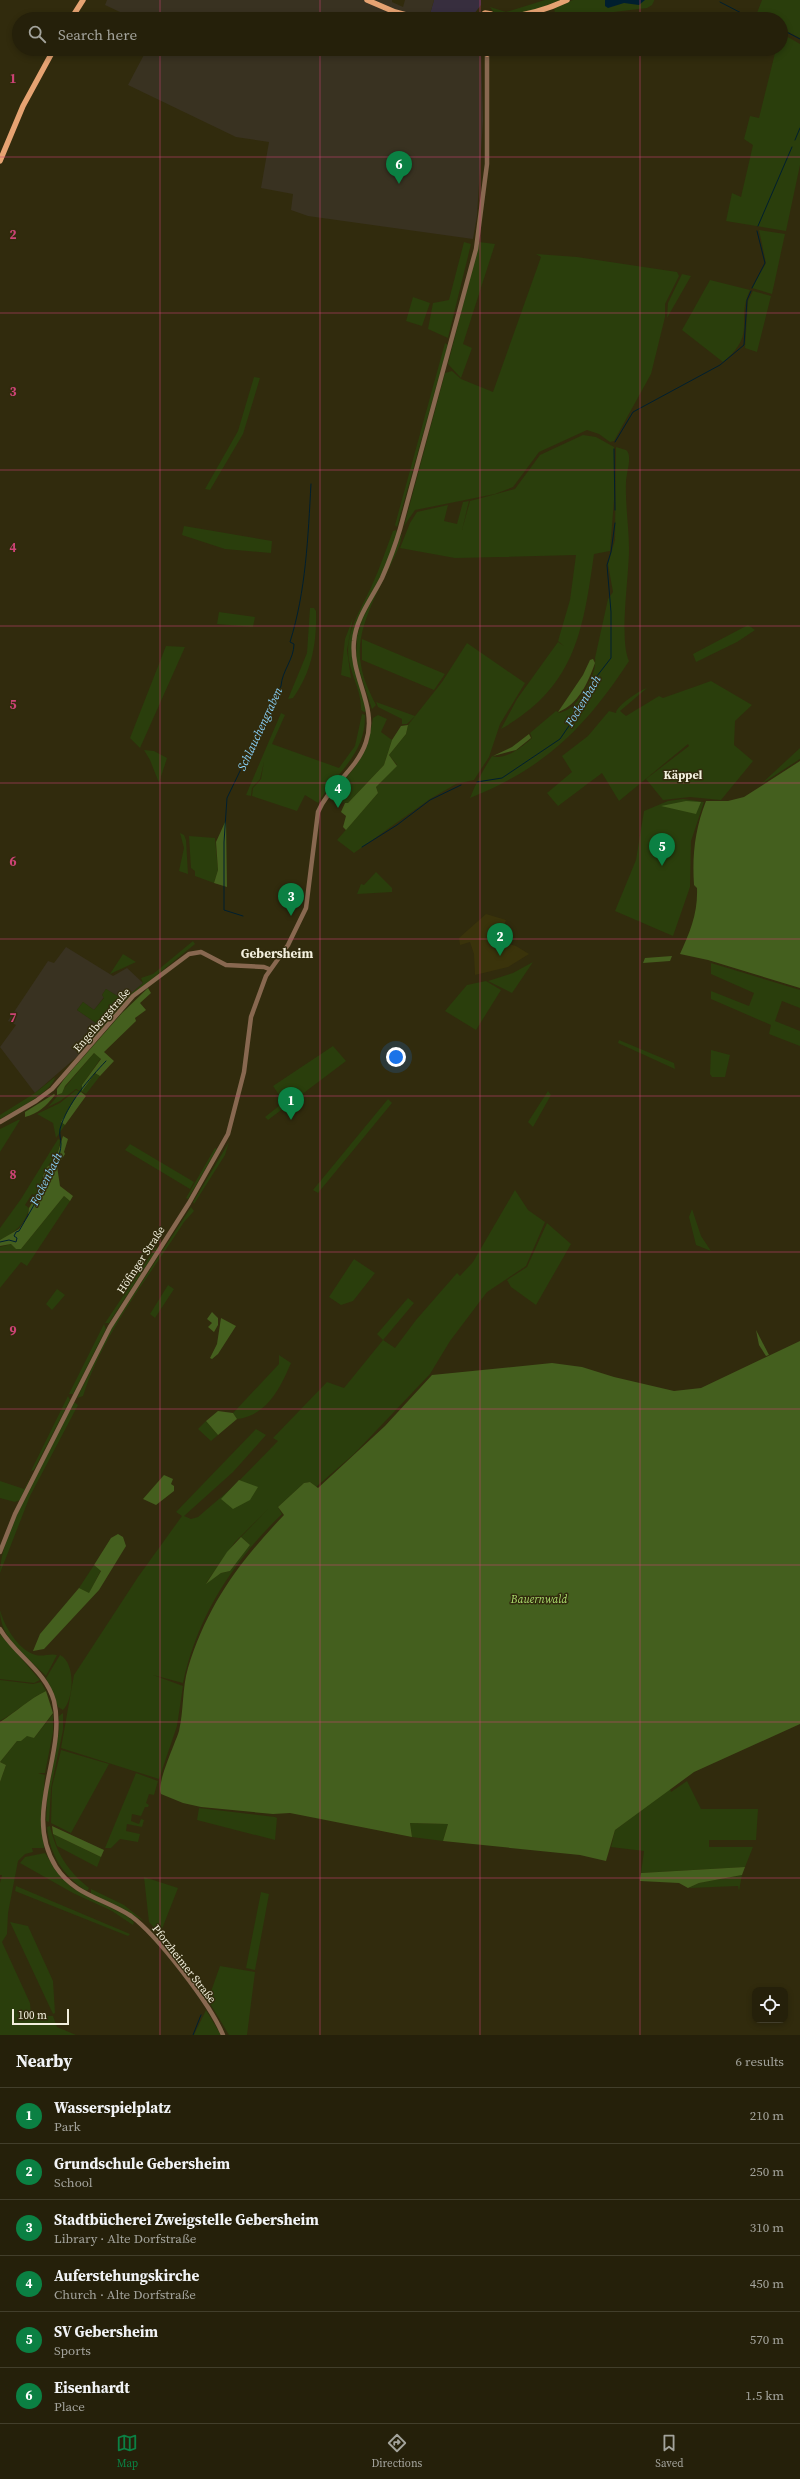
<!DOCTYPE html>
<meta charset="utf-8">
<style>
:root{--surface:#25200a;--page:#312d18;--text:#f1f3f6;--muted:#a3a39c;--line:#423e2b;--accent:#0b8043}
body{margin:0;font-family:"Source Serif 4",serif;background:var(--page);color:var(--text)}
.controls{position:absolute;right:12px;bottom:12px;display:grid;overflow:hidden;border-radius:8px;box-shadow:0 2px 6px #0003}
.controls button{width:36px;height:36px;display:grid;place-items:center;padding:0;border:0;border-bottom:1px solid var(--line);background:var(--surface);color:var(--text);font:20px sans-serif}
.scale{position:absolute;left:12px;bottom:10px;width:57px;box-sizing:border-box;padding-left:4px;border:2px solid #f2efdd;border-top:0;font-size:11px;line-height:14px;white-space:nowrap;color:#f2efdd;-webkit-text-stroke:3px #312b0d;paint-order:stroke}
.you{position:absolute;left:396px;top:1057px;width:14px;height:14px;margin:-10px;border:3px solid #fff;border-radius:50%;background:#1a73e8;box-shadow:0 0 0 6px #1a73e833}
.badge{display:grid;place-items:center;width:26px;height:26px;border-radius:50%;background:var(--accent);color:#fff;font-size:13px;font-weight:700}
.pin{position:absolute;translate:-50% -33px;filter:drop-shadow(0 1px 2px #0008)}
.pin::after{content:'';position:absolute;top:21px;width:14px;height:12px;background:inherit;clip-path:polygon(0 0,100% 0,50% 100%)}
.list{margin:0;padding:0;list-style:none}
h2{display:flex;justify-content:space-between;align-items:center;height:52px;margin:0;padding:0 16px;font-size:17px}
h2 small{font-size:13px;font-weight:400;color:var(--muted)}
.list li{display:grid;grid-template-columns:26px 1fr auto;gap:12px;align-items:center;box-sizing:border-box;height:56px;padding:0 16px;border-top:1px solid var(--line)}
.list b{display:block;font-size:15px;white-space:nowrap}
.list p{margin:0;font-size:13px;white-space:nowrap;color:var(--muted)}
.list em{font-size:13px;font-style:normal;color:var(--muted)}
.icon{flex:none;width:22px;height:22px;fill:none;stroke:currentColor;stroke-width:2;stroke-linecap:round;stroke-linejoin:round}
.map{position:relative;flex:none;width:800px;height:2035px;overflow:hidden}
.search{position:absolute;background:var(--surface);box-shadow:0 2px 6px #0003;left:12px;right:12px;top:12px;height:44px;display:flex;align-items:center;gap:10px;box-sizing:border-box;padding:0 14px;border-radius:22px;color:var(--muted);font-size:15px}
.sheet{height:388px;background:var(--surface)}
nav{display:flex;justify-content:space-around;align-items:center;box-sizing:border-box;height:56px;border-top:1px solid var(--line);background:var(--surface);font-size:11px;color:var(--muted)}
nav a{display:grid;justify-items:center;gap:2px}
nav .on{color:var(--accent)}
.map>svg:first-child{display:block}
</style>
<div class="map">
<svg width="800" height="2035" viewBox="0 0 800 2035">
<rect width="100%" height="100%" fill="#312b0d"/>
<path fill="#372e3e" d="M434,0h47v5l-11,14h-28l-13,-2z"/>
<path fill="#393221" d="M107,0h285v2l11,5 2,-7h29l-5,17 16,2h-310l-30,-14z
M147,49h334l2,71 -6,96 -4,23 -165,-23 -17,-6 2,-16 -32,-6 8,-46 -33,-5 -108,-52z
M66,947l47,29 14,-8 16,15 -19,17 -18,-11 -4,6 2,2 -10,13 -11,-8 -6,8 22,15 -12,15 3,2 -10,12 -45,39 -35,-46 16,-22 -8,-4 40,-60 6,2z"/>
<path fill="#3a330b" d="M486,914l20,6 -7,21 17,5 13,8 -21,13 -33,8 -1,-21 -4,-12 -10,3 -1,-7z"/>
<path fill="#2a3e0c" fill-rule="evenodd" d="M545,0h16l-32,12 -32,5 -7,-10 16,5z
M573,0h81v1l-2,4 -5,3 -91,11 -2,-11z
M762,0h38v38l-19,-10v-9l-26,-1z
M781,33l19,11v121l-14,66 -60,-10 6,-28 9,4 12,-52 -9,-6 6,-23 9,2 17,-69h5z
M759,230l26,4 -13,60 -20,-6 14,-25z
M464,242l7,2 -23,94 -20,-9 5,-26 16,-3z
M479,242l16,2 -32,100 9,4 -11,30 -13,-14z
M536,254l41,3 100,15 2,4 -14,28v13l-14,57 -37,67 -4,1 -11,-8 -12,-4 -48,22 -26,35 -18,7 -80,16 -11,16 41,-153 7,-2 9,8 32,13 48,-135z
M682,274l9,2 -24,42 1,-15z
M710,280l40,10c-15,32 8,43 -27,72l-41,-32z
M753,291l18,5 -14,56 -12,-4 3,-47z
M413,297l17,6 -8,23 -16,-5z
M445,343l3,2 -51,182 -2,-2z
M254,377l6,1 -17,56 -33,56 -5,-1 33,-58z
M583,435l13,2 18,10v53l-4,51 -16,3c-11,78 -19,133 -93,175l16,-30 41,-57 6,4 -6,-5 12,-41 6,-45 -121,3 -55,-10 10,-25 7,-11 31,-7 -4,16 13,3 6,-22 6,-1 -7,29 8,-29 45,-12 25,-34z
M616,447l10,3c7,5 0,24 0,32 -1,22 3,45 3,67 0,29 -10,90 0,112 -44,67 -84,107 -159,137 6,-15 13,-28 22,-42 13,5 30,-9 40,-18l-2,-5 26,-22 4,2c4,-2 10,-4 13,-7 11,-11 24,-33 22,-48l13,-59 5,-7 -5,-28 7,-24z
M184,526l88,15 -1,12 -46,-4 -43,-14z
M396,530c7,12 -30,71 -36,86 -16,37 -1,59 6,95l-2,1 -3,-2c1,-21 -13,-38 -13,-59 1,-26 14,-43 24,-66 8,-17 14,-36 21,-54z
M402,533l-2,11c-14,36 -47,82 -39,121 2,14 9,28 15,40l-4,4 -16,-48 1,-24 5,-18 23,-43z
M310,608h4l2,3c1,31 -4,61 -23,87l-5,1 19,-46z
M219,612l36,5 -2,10 -36,-3z
M353,618l-6,32 4,28 -10,-3 4,-36z
M748,625l7,5 -18,12 -41,20 -3,-8z
M362,639l83,35 -11,16 -72,-30z
M467,643l58,40 -25,41 -11,33 -15,23 -18,4 -26,15 -76,54 -17,-13 41,-47 -2,-6 21,-22 -8,-10 17,-21 2,-9 34,-43z
M166,646l19,1 -45,101 -10,-10z
M711,681l41,24 -17,16 -1,24 19,16 -32,39 -31,-3 -27,3 -17,-21 43,-33 -1,-2 -69,57 -17,-28 -44,33 -11,-13 25,-21 -10,-16 26,-20 21,-25 7,2c0,-7 24,-23 31,-25l-27,23 6,5 33,-20 4,2z
M376,702l39,14 -8,8h-5v-5l-24,-12z
M281,713l4,2 -13,29 67,24 16,-22 7,-32 3,1c1,39 -28,57 -47,88l-13,-8 -8,16 -45,-15 1,-8 8,-9 3,-17 -4,17 -8,9 -1,8 -5,-1z
M378,715l9,4 -6,13 11,8 -8,25 -36,38 -14,-1 -5,-4c25,-29 37,-40 44,-80z
M800,748v11l-40,26z
M144,750l10,1 13,7 -8,25 -9,-23z
M683,799l21,3 -13,39 -1,46 -17,49 -58,-25 21,-51 8,-49 24,-10z
M180,833l4,2 2,5 2,34 -9,-3 5,-23z
M189,836l26,2 3,32 -4,13 -19,-7v-5l-4,-3z
M376,872l16,16v4l-35,2 4,-10 3,1z
M193,941l2,3 -60,49 -45,49 -3,-2 12,-15 -22,-15 6,-8 11,8 10,-12 -2,-3 4,-6 18,11 19,-17 -2,-5 12,-4z
M123,954l13,8 -26,12z
M533,962l-21,31 -24,-12 25,-8z
M711,963l89,27v18l-18,-7 -7,20 25,10v15l-31,-12 2,-9 -60,-26v-8l38,15 5,-13 -43,-19z
M486,981l15,9 -25,40 -31,-19 22,-26z
M619,1040l55,23 1,6 -57,-26z
M333,1046l13,15 -78,59 -3,-3 19,-15 -11,-16z
M711,1050l19,5 -5,22h-13l-2,-3z
M94,1053l7,5 -19,27v5l13,-17 5,3 -14,18 -10,-5 -16,12 -12,6z
M55,1077c-1,14 -43,35 -55,42v-4l35,-22z
M76,1090l5,2c-9,9 -13,20 -20,30l4,3 -9,13 -3,-15 -16,-9 23,-11z
M548,1091l3,4 -18,32 -5,-5z
M388,1099l4,4 -74,90 -5,-3z
M18,1120h2l-20,32v-23z
M58,1139l2,1c-1,21 -13,21 -17,36 -3,9 -1,11 -7,20l-4,-2 -7,11 4,3c-3,16 -15,25 -29,32v-12l21,-29z
M229,1142l-4,13 -31,49 -1,-2z
M130,1144l64,38 -4,7 -65,-39z
M215,1148l2,1 -29,50 -2,-1z
M515,1190l13,20 17,12 -19,44 -39,26 -37,49 -20,33 -76,80 -38,33 -6,-5 -6,1 -26,24 -3,-5 7,12c-49,47 -85,103 -99,169l-30,-8 30,11 -6,40 -18,53 -98,-31 13,-73 64,-98 3,2 -3,-2 44,-61 -6,-4 80,-83 10,6 -33,37 -49,44 7,3 7,-2 36,-31 44,-45 -5,-3 54,-56 17,6 39,-48 -6,-6 31,-36 6,5 -31,37 12,8 21,-28 41,-47 3,3 13,-14zM269,1508l-28,29 9,8 -20,26 -9,2 -15,10 29,-41z
M64,1196l6,5 -43,65 -6,-4 -21,26v-41l11,-3 5,5h5z
M191,1207l3,4 -10,11c-35,55 -81,111 -101,174l-6,2 34,-69z
M692,1209l9,27 10,15 -15,-6 -7,-28z
M547,1223l24,21 -35,61 -25,-18 -4,-7 20,-13z
M156,1247l1,2 -48,74h-4z
M354,1259l21,14 -22,28 -12,4 -12,-8z
M168,1285l6,4 -19,29 -5,-4z
M57,1289l8,6 -13,15 -6,-6z
M104,1324l2,5 -33,65h-4z
M279,1355l12,8c-11,25 -23,52 -54,56l-4,-6 46,-49z
M68,1396l2,4 -36,70 -3,1z
M74,1402l4,3 -48,91 -30,77c0,-42 53,-131 74,-171z
M206,1421l12,14 -7,6 -13,-12z
M31,1476l-11,24 -5,2 -15,-4v-17l24,8z
M94,1565l7,5 -12,24 -10,-6z
M0,1610c4,16 19,41 36,45 7,2 14,-2 21,0l-11,21c-19,-20 -46,-36 -46,-66z
M0,1634l40,46 -6,3 -34,-4z
M60,1655c16,8 14,44 3,55l-5,-3 -12,-29z
M0,1680l33,4 8,-2 5,9c-17,8 -30,21 -46,30z
M63,1713v17l-12,58 -2,34 -3,-1 2,-39 11,-51v-15z
M53,1714v18l-8,41h-7l7,2 -3,37 2,36h-12l1,4 -8,2 -7,7 -10,52 -1,21 -5,8 28,61 1,13h22l4,11 19,8h-76v-152l2,-8h-2v-93l6,-17 -6,-3 17,-21h4l6,-6 7,3z
M61,1750l48,14 -38,69 -20,-10 1,-36z
M136,1773l22,8 -4,14 -5,-1 -3,9 3,2 -1,2h-3l-4,9 -9,-2 -1,7 8,3 2,-5 3,1 -2,7 -15,-3 -1,7 14,3 -2,8 -18,-3 -9,9h-6z
M687,1781l14,28h57l-2,31h-47v7h44l-8,20 -104,6 3,-22 -33,-4 4,-17 55,-41 1,3z
M199,1808l76,9 2,1 -2,22 -78,-20z
M410,1823l38,1 -5,17 -31,-4z
M50,1826c6,27 18,45 39,62l-1,2 -2,1c-24,-17 -36,-36 -39,-64z
M53,1834l48,23 -4,10 -40,-21z
M45,1853l12,19 14,15 56,29 7,6 -1,3 -21,-14 -39,-18 -53,-30 5,-6z
M742,1875l-3,16 -1,-5 -50,2 11,-5z
M144,1877l34,11 -18,46 -11,-12z
M16,1886l114,48 -2,2 -113,-45z
M91,1889l33,16 20,16 -53,-27z
M261,1892l8,2 -14,76 -9,-2z
M10,1922l18,4 25,55 2,32 -2,1z
M220,1966l35,6 -8,63h-18l-21,-35z
M206,2010l15,25h-27z"/>
<path fill="#445f1e" d="M593,659l2,4c-7,20 -17,42 -37,49l25,-37 7,-15z
M408,725l-2,9 -17,21 8,11 -21,21 2,6 -32,37 -3,-3 3,-11 -5,-4 4,-9h3l36,-38 8,-25 9,-14z
M529,734l2,4 -15,12 -23,6 19,-9z
M800,761v227l-92,-28 -28,-6c10,-22 18,-41 17,-66l-3,-3c-2,-30 1,-56 12,-84h22l16,-4z
M686,801l15,1 -5,12 -35,-8z
M226,820l1,67 -13,-4 4,-13 -2,-28z
M672,956l-2,5 -27,2 2,-5z
M148,988l3,5 -11,10 6,7 -11,8 1,3 -32,31 10,9 -14,15 -5,-3 -13,18v-6l19,-26 -7,-6 -29,33 -3,7 -5,2v-6l8,-11 57,-65z
M81,1092l5,4 -21,29 -4,-3 16,-27z
M54,1094l1,1c-10,12 -16,18 -30,22v-5z
M63,1136l5,3 -4,13 1,2 -8,12 3,20 13,10 -3,5 -6,-5 -43,53h-5l-5,-5 -11,2v-6l19,-11 9,-13 1,-8 14,-23v-9l4,-9 8,-6z
M212,1312l6,6v7l-4,7 -6,-5 4,-4 -5,-4z
M221,1318l15,8 -18,28 -6,5 -2,-1 7,-14z
M756,1330l13,25 -3,1 -7,-11z
M800,1341v383l-106,48 -79,58 -9,31 -26,-6 -137,-14 5,-17 -38,-1 2,14 -122,-24 -17,1 -72,-7 -18,-4 -22,-9c-5,-10 14,-50 18,-63 5,-21 3,-43 9,-63 19,-63 52,-107 96,-153l-6,-8 26,-24 6,-1 8,6 67,-62 47,-51 120,-12 30,4 32,10 60,14 27,-3z
M218,1411l15,2 4,6 -19,16 -12,-14z
M164,1475l9,4 -2,5 3,2v5l-18,14 -13,-6z
M239,1480l19,7 -8,13 -17,9 -12,-10z
M118,1534l5,3 3,9 -27,44 -55,59 -11,2 7,-17 39,-46 10,5 12,-22 -7,-6 17,-27z
M241,1537l9,8 -20,26 -9,2 -15,11 21,-32z
M46,1691l7,22 -19,25 -7,-2 -6,5h-4l-17,21 6,3 -6,17v-60c16,-10 29,-23 46,-31z
M52,1826l52,24 -3,7 -48,-23z
M745,1867l-3,8 -43,8 -11,5 -9,-5 -39,-2 1,-8z"/>
<path fill="#001f2f" d="M605,0h40l-6,5 -15,-2 -16,5 -3,-2z"/>
<g fill="none" stroke-linecap="round" stroke-linejoin="round">
<path stroke="#001f2f" stroke-width="1" d="M720,2l29,15
M754,19h1
M781,29l19,10
M795,140l5,-12
M758,226l34,-79
M752,288l13,-25 -8,-32
M615,442l18,-30 87,-47 24,-20 3,-45 4,-9
M614,449l1,61
M477,782l25,-4 58,-39 13,-19 17,-35 21,-27v-46l-4,-47 4,-13 4,-29
M362,847l35,-22 33,-25 31,-15
M243,916l-19,-6v-68l3,-44 54,-112c1,-15 13,-27 13,-42l-4,-2c16,-51 18,-105 21,-158
M0,1242l9,-2 7,2 1,-4 -3,-2 2,-4 3,-1 26,-45 -1,-8c9,-6 17,-23 17,-34 0,-5 -2,-9 -1,-15 7,-25 29,-50 46,-68
M193,2035l8,-20"/>
<path stroke="#886850" stroke-width="4.5" d="M0,1122l36,-21 16,-12 81,-93 56,-42 12,-2 25,13 38,2 5,2
M0,1552l15,-38 95,-187 79,-124 39,-69 16,-62 7,-55 15,-41 22,-31 18,-37 12,-96c11,-26 39,-42 48,-70 12,-36 -16,-65 -12,-101 2,-23 18,-43 28,-63 7,-16 13,-32 18,-49l76,-280 11,-85v-112
M0,1629c15,26 46,42 54,72 13,54 -32,112 2,166 18,28 49,32 75,49 26,19 80,89 92,119"/>
<path stroke="#e6a372" stroke-width="5.5" d="M367,0l28,12 26,7
M495,18c25,-1 49,-7 72,-18
M71,19l12,-19
M477,19l8,-6 6,1 4,5
M487,54l3,-5
M0,161l23,-55 31,-57"/>
</g>
<path fill="none" stroke="#cc4375" stroke-width="1" stroke-opacity="0.55" d="M160,0v19M320,0v19M480,0v19M640,0v19M160,49v1986M320,49v1986M480,49v1986M640,49v1986M0,157h800M0,313h800M0,470h800M0,626h800M0,783h800M0,939h800M0,1096h800M0,1252h800M0,1409h800M0,1565h800M0,1722h800M0,1878h800"/>
<g text-anchor="middle" dominant-baseline="central" stroke-width="3" stroke-linejoin="round" paint-order="stroke">
<g font-size="11" fill="#f2efdd" stroke="#312b0d">
<text transform="translate(102 1020) rotate(-49)">Engelbergstraße</text>
<text transform="translate(141 1260) rotate(-57)">Höfinger Straße</text>
<text transform="translate(184 1964) rotate(52)">Pforzheimer Straße</text>
</g>
<g font-size="11" font-style="italic" fill="#adde6e" stroke="#312b0d">
<text x="539" y="1599">Bauernwald</text>
</g>
<g font-size="12" font-style="italic" fill="#88cff6" stroke="#312b0d">
<text transform="translate(583 701) rotate(-59)">Fockenbach</text>
<text transform="translate(260 729) rotate(-65)">Schlauchengraben</text>
<text transform="translate(46 1179) rotate(-64)">Fockenbach</text>
</g>
<g font-size="12" font-weight="bold" fill="#f2efdd" stroke="#312b0d">
<text x="683" y="775">Käppel</text>
</g>
<g font-size="13" font-weight="bold" fill="#f2efdd" stroke="#312b0d">
<text x="277" y="953">Gebersheim</text>
</g>
</g>
<g font-size="13" text-anchor="middle" font-weight="bold" fill="#cc4375" stroke="#312b0d" stroke-width="3" stroke-linejoin="round" paint-order="stroke">
<text x="13" y="83">1</text>
<text x="13" y="239">2</text>
<text x="13" y="396">3</text>
<text x="13" y="552">4</text>
<text x="13" y="709">5</text>
<text x="13" y="866">6</text>
<text x="13" y="1022">7</text>
<text x="13" y="1179">8</text>
<text x="13" y="1335">9</text>
</g>
</svg>
<div class="controls">
<button><svg class="icon" aria-label="locate" viewBox="0 0 24 24"><circle cx="12" cy="12" r="6"/><path d="M12 2v4M12 18v4M2 12h4M18 12h4"/></svg></button>
</div>
<div class="scale">100 m</div>
<div class="you"></div>
<div class="pin badge" style="left:291px;top:1120px">1</div>
<div class="pin badge" style="left:500px;top:956px">2</div>
<div class="pin badge" style="left:291px;top:916px">3</div>
<div class="pin badge" style="left:338px;top:808px">4</div>
<div class="pin badge" style="left:662px;top:866px">5</div>
<div class="pin badge" style="left:399px;top:184px">6</div>
<div class="search"><svg class="icon" aria-label="search" viewBox="0 0 24 24"><circle cx="10" cy="10" r="6"/><path d="M15 15l6 6"/></svg>Search here</div>
</div>
<section class="sheet">
<h2>Nearby<small>6 results</small></h2>
<ul class="list">
<li><span class="badge">1</span><div><b>Wasserspielplatz</b><p>Park</p></div><em>210 m</em></li>
<li><span class="badge">2</span><div><b>Grundschule Gebersheim</b><p>School</p></div><em>250 m</em></li>
<li><span class="badge">3</span><div><b>Stadtbücherei Zweigstelle Gebersheim</b><p>Library · Alte Dorfstraße</p></div><em>310 m</em></li>
<li><span class="badge">4</span><div><b>Auferstehungskirche</b><p>Church · Alte Dorfstraße</p></div><em>450 m</em></li>
<li><span class="badge">5</span><div><b>SV Gebersheim</b><p>Sports</p></div><em>570 m</em></li>
<li><span class="badge">6</span><div><b>Eisenhardt</b><p>Place</p></div><em>1.5 km</em></li>
</ul>
</section>
<nav>
<a class="on"><svg class="icon" aria-label="map" viewBox="0 0 24 24"><path d="M3 6l6-2 6 2 6-2v14l-6 2-6-2-6 2zM9 4v14M15 6v14"/></svg>Map</a>
<a><svg class="icon" aria-label="directions" viewBox="0 0 24 24"><path d="M12 3l9 9-9 9-9-9zM9 14v-3h6M13 9l2 2-2 2"/></svg>Directions</a>
<a><svg class="icon" aria-label="saved" viewBox="0 0 24 24"><path d="M7 4h10v16l-5-4-5 4z"/></svg>Saved</a>
</nav>
